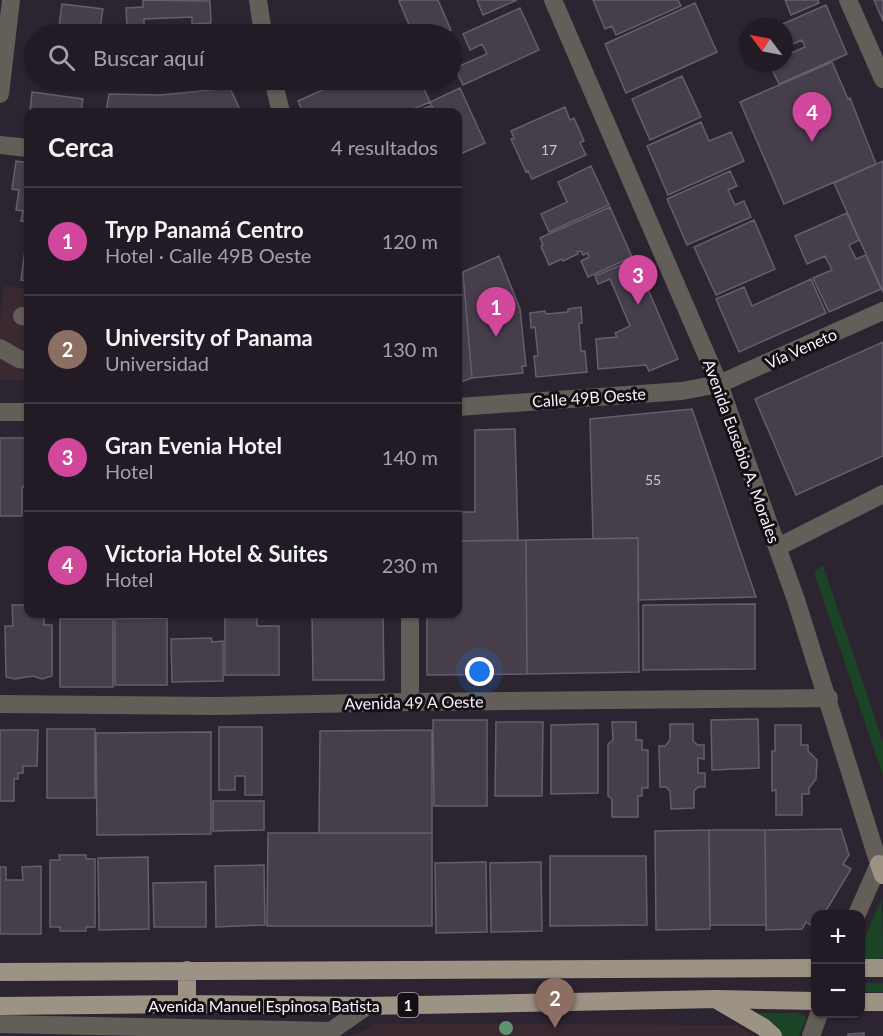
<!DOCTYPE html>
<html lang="es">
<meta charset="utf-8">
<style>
:root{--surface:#221b25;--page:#2a242d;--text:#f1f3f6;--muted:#a2a1a7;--line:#3f3942;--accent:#d93025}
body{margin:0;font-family:Lato,sans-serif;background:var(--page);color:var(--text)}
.controls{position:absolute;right:18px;bottom:18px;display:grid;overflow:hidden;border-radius:12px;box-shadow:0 2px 4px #0004}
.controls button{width:54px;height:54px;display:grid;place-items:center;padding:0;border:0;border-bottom:2px solid var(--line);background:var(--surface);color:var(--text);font:30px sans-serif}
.compass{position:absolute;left:739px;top:18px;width:54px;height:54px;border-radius:50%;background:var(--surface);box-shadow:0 2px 4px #0004;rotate:302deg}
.you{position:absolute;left:480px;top:672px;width:21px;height:21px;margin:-15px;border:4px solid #fff;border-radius:50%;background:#1a73e8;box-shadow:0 0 0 9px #1a73e833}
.badge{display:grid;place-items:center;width:39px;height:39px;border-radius:50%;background:var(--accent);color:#fff;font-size:20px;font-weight:700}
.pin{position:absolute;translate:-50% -50px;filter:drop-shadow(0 2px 3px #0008)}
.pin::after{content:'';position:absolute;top:32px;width:21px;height:18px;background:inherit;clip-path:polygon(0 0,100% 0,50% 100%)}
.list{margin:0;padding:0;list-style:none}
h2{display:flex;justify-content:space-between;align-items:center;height:78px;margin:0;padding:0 24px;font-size:26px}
h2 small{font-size:20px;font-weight:400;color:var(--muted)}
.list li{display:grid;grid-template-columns:39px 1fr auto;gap:18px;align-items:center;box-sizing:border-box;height:108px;padding:0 24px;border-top:2px solid var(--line)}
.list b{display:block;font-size:22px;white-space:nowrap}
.list p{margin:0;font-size:20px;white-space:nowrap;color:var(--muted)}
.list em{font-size:20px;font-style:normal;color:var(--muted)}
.icon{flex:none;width:33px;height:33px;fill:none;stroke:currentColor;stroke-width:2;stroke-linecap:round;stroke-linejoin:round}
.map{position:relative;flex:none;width:883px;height:1036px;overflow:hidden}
.search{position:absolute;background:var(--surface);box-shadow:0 2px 4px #0004;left:24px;top:24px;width:438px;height:66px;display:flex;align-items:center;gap:15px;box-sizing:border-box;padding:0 21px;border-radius:33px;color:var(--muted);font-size:22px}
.panel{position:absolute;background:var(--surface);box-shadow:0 2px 4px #0004;left:24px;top:108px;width:438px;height:510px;border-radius:12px}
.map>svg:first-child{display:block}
</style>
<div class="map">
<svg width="883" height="1036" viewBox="0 0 883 1036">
<rect width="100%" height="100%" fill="#2d2431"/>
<path fill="#3b2931" d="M4,286l24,3v91h-28v-57z
M375,1024l362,1 17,11h-402z"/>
<path fill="#1a4425" d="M823,565l60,177v34l-69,-204z
M882,899l1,59 -22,2v-15z
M861,983h22v9h-22z
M759,1013h39l6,2 2,4 -7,17h-16l-9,-10 -15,-11z"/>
<path fill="#473e4c" stroke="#675d6c" stroke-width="1.5" d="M143,0l67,1 1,22 -19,1v-7l-48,2v8h-17l-1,-19 17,-1z
M401,0h37l13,30 -12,4h-26l-14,-33z
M477,0h40l-34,15z
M593,0h85l3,6 -65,29 -4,-9 -7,3z
M785,0h33l1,3 -28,12z
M874,0h9v21z
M695,3l22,49 -91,41 -21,-49z
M62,4l41,5 -4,25h-41z
M826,5l21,49 -68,30 -10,-21h15v-7l21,-9 -3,-7 -18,8v-21h-8z
M520,8l19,42 -76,35 -8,-17 32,-14 -5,-10 -12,6 -7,-16z
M832,62l16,37 2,-1 26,66 -92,40 -44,-102z
M682,76l19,41 -51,23 -18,-41z
M55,80h38l-1,5z
M345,80h75l10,22 -24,10h-103l-5,-11z
M230,88l11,24h-135l3,-18 52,1z
M460,88l25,55 -27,12v-43h-23l-5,-10z
M32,92l51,7 -2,13h-51z
M430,106l3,6h-19z
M565,107l5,13 4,-2 10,23 -4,2 6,12 -54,24 -4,-8 -2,1 -15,-33 3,-1 -3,-7z
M701,122l8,19 22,-9 13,29 -76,34 -21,-49z
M16,161l12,2v49l-12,-2 3,-20 -7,-1z
M883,161v131l-49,-109z
M591,166l18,39 -60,27 -8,-18 26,-12 -9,-20z
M730,171l7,15 -9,4 7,15 9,-4 7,16 -64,28 -20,-46z
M610,207l22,50 -44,20 -7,-16 8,-4 -1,-4 -5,2 -2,-4 -4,1 1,2 -15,7 -1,-2 -13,6 -8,-19 2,-1 -3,-7z
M23,211l5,1v10l-7,-1z
M847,213l12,27 -10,5 7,14 10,-4 15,34 -52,23 -16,-34 19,-8 -7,-14 -18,8 -12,-28z
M754,220l21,49 -59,26 -22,-48z
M28,227v54l-7,-1z
M499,256l21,53 6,57h-4l1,7 -51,5 -9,-106z
M635,259l43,100 -29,12 -3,-6 -48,4 -2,-30 21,-2 -2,-4 15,-7 -20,-47 -12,5 -3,-8z
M463,272l9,106 -14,5v-108z
M811,279l15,34 -87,39 -23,-53 28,-12 8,19z
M581,307l1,16h-3l2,28h4l2,21 -51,5 -2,-21h4l-3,-29 -4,1 -1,-15 15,-2 1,3 22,-2v-3z
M883,342v114l-87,39 -41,-96z
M692,409l64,188 -118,3v-62l-45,1 -3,-120z
M515,429l3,111 -60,1v-29h17v-82z
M0,438h28v49h-6v29h-22z
M638,538l1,134 -112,2 -1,-134z
M526,540l1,134 -100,1v-61h31v-73z
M755,604v65l-112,1v-65z
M12,605h16v9h16v11h8v51l-10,3 -9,-3 -18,3 -9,-2 -1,-51h8z
M225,614h32v12h22v49h-54z
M312,614h71l1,66h-71z
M167,618v67h-52v-66z
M60,619h53v68h-53z
M211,638l1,4 11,-1v40l-51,1 -1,-43z
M758,719l1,49 -47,2 -1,-50z
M433,720h54v86h-53z
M496,722h47l-1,74h-47z
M612,722h24v18h6v10h6v38h-6v8h-4v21h-26v-18l-4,-3v-52l5,-4z
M598,724v69l-47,1v-69z
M670,724h23v17l5,4h6v14l-6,-1v15h7v14h-7l-4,4v17l-23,1 -1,-18 -4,-4h-6l-1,-41h6l5,-6z
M775,725h26v20h7v6l9,9 -1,19 -7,9v6h-7v21h-26v-25l-4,1v-40h3z
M219,727h43v68h-17v-19h-10v14h-16z
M47,729h48v69h-48z
M0,730h38l-1,36h-14v7h-5v6h-4v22h-14z
M432,730v103h-113l1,-102z
M211,732v102l-114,1 -1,-102z
M213,801h51v29l-51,1z
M841,829l8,26 -6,9 8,5 -27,45h-8l-1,14 -9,-6 -4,7 -36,1 -1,-100z
M709,830h56l1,95h-56z
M709,830l1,99 -54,1 -1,-99z
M268,833h164v93h-165z
M59,855h27v4h9v68h-9v4h-26v-4h-10v-67h10z
M550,856h96l1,69 -97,1z
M148,857l1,72 -50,1 -1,-72z
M486,862l1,70 -51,1 -1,-70z
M541,862l1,69 -51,1 -1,-69z
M264,865l1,60 -49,2 -1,-61z
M41,866v68h-41v-67h6v13h17l-1,-13z
M206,882v45h-52l-1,-44z
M864,1033v3h-16v-2z"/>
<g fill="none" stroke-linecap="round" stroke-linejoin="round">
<path stroke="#635e57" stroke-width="18" d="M258,0l5,34
M553,0l166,384 77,216 83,264 -22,50
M848,0l35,79
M273,80l8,32
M0,94l11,-94
M0,145l28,3
M22,316l6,1
M0,348l19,11 9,1
M458,407l224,-16 37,-7 164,-73
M0,412h28
M778,547l105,-53
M410,614v88
M0,704l216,2 194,-4 419,-4
M0,1024l331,7 36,-25
M811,1036l8,-22"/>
<path stroke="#9d9385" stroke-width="18" d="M879,864l4,11
M860,968h23
M0,972l816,-4
M717,1000l46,27 10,9
M860,1002h23
M187,1004v-34
M0,1006l187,-2 180,2 349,-7 100,2"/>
</g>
<circle fill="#5d936c" cx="506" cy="1028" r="7"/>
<g text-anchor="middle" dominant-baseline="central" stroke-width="6" stroke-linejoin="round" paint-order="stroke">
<g font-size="14" fill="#ccc5cf">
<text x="549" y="149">17</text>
<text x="653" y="479">55</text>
</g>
<rect fill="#130f15" stroke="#b3aeb6" stroke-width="1.5" x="397.5" y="993" width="21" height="24" rx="4.5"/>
<g font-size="15" font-weight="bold" fill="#f8f2fb">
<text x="408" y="1005">1</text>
</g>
<g font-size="16" fill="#f8f2fb" stroke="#130f15">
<text transform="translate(801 348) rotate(-24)">Vía Veneto</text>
<text transform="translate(589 397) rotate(-4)">Calle 49B Oeste</text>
<text transform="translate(742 451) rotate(70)">Avenida Eusebio A. Morales</text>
<text transform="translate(414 702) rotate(-1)">Avenida 49 A Oeste</text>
<text x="264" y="1005">Avenida Manuel Espinosa Batista</text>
</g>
</g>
</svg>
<div class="controls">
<button>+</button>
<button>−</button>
</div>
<svg class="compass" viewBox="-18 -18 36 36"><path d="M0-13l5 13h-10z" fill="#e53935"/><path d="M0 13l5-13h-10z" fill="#a2a1a7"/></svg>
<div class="you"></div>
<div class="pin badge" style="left:496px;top:337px;background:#d1479c">1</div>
<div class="pin badge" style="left:555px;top:1028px;background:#8d6e63">2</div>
<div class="pin badge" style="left:638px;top:305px;background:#d1479c">3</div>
<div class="pin badge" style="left:812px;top:142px;background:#d1479c">4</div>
<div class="search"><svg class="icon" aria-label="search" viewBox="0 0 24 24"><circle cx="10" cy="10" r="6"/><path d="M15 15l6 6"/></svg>Buscar aquí</div>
<section class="panel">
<h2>Cerca<small>4 resultados</small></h2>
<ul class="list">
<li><span class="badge" style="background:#d1479c">1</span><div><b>Tryp Panamá Centro</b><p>Hotel · Calle 49B Oeste</p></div><em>120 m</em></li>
<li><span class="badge" style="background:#8d6e63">2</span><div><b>University of Panama</b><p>Universidad</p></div><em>130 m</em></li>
<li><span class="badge" style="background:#d1479c">3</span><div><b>Gran Evenia Hotel</b><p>Hotel</p></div><em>140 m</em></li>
<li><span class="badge" style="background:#d1479c">4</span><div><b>Victoria Hotel &amp; Suites</b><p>Hotel</p></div><em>230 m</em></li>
</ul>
</section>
</div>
